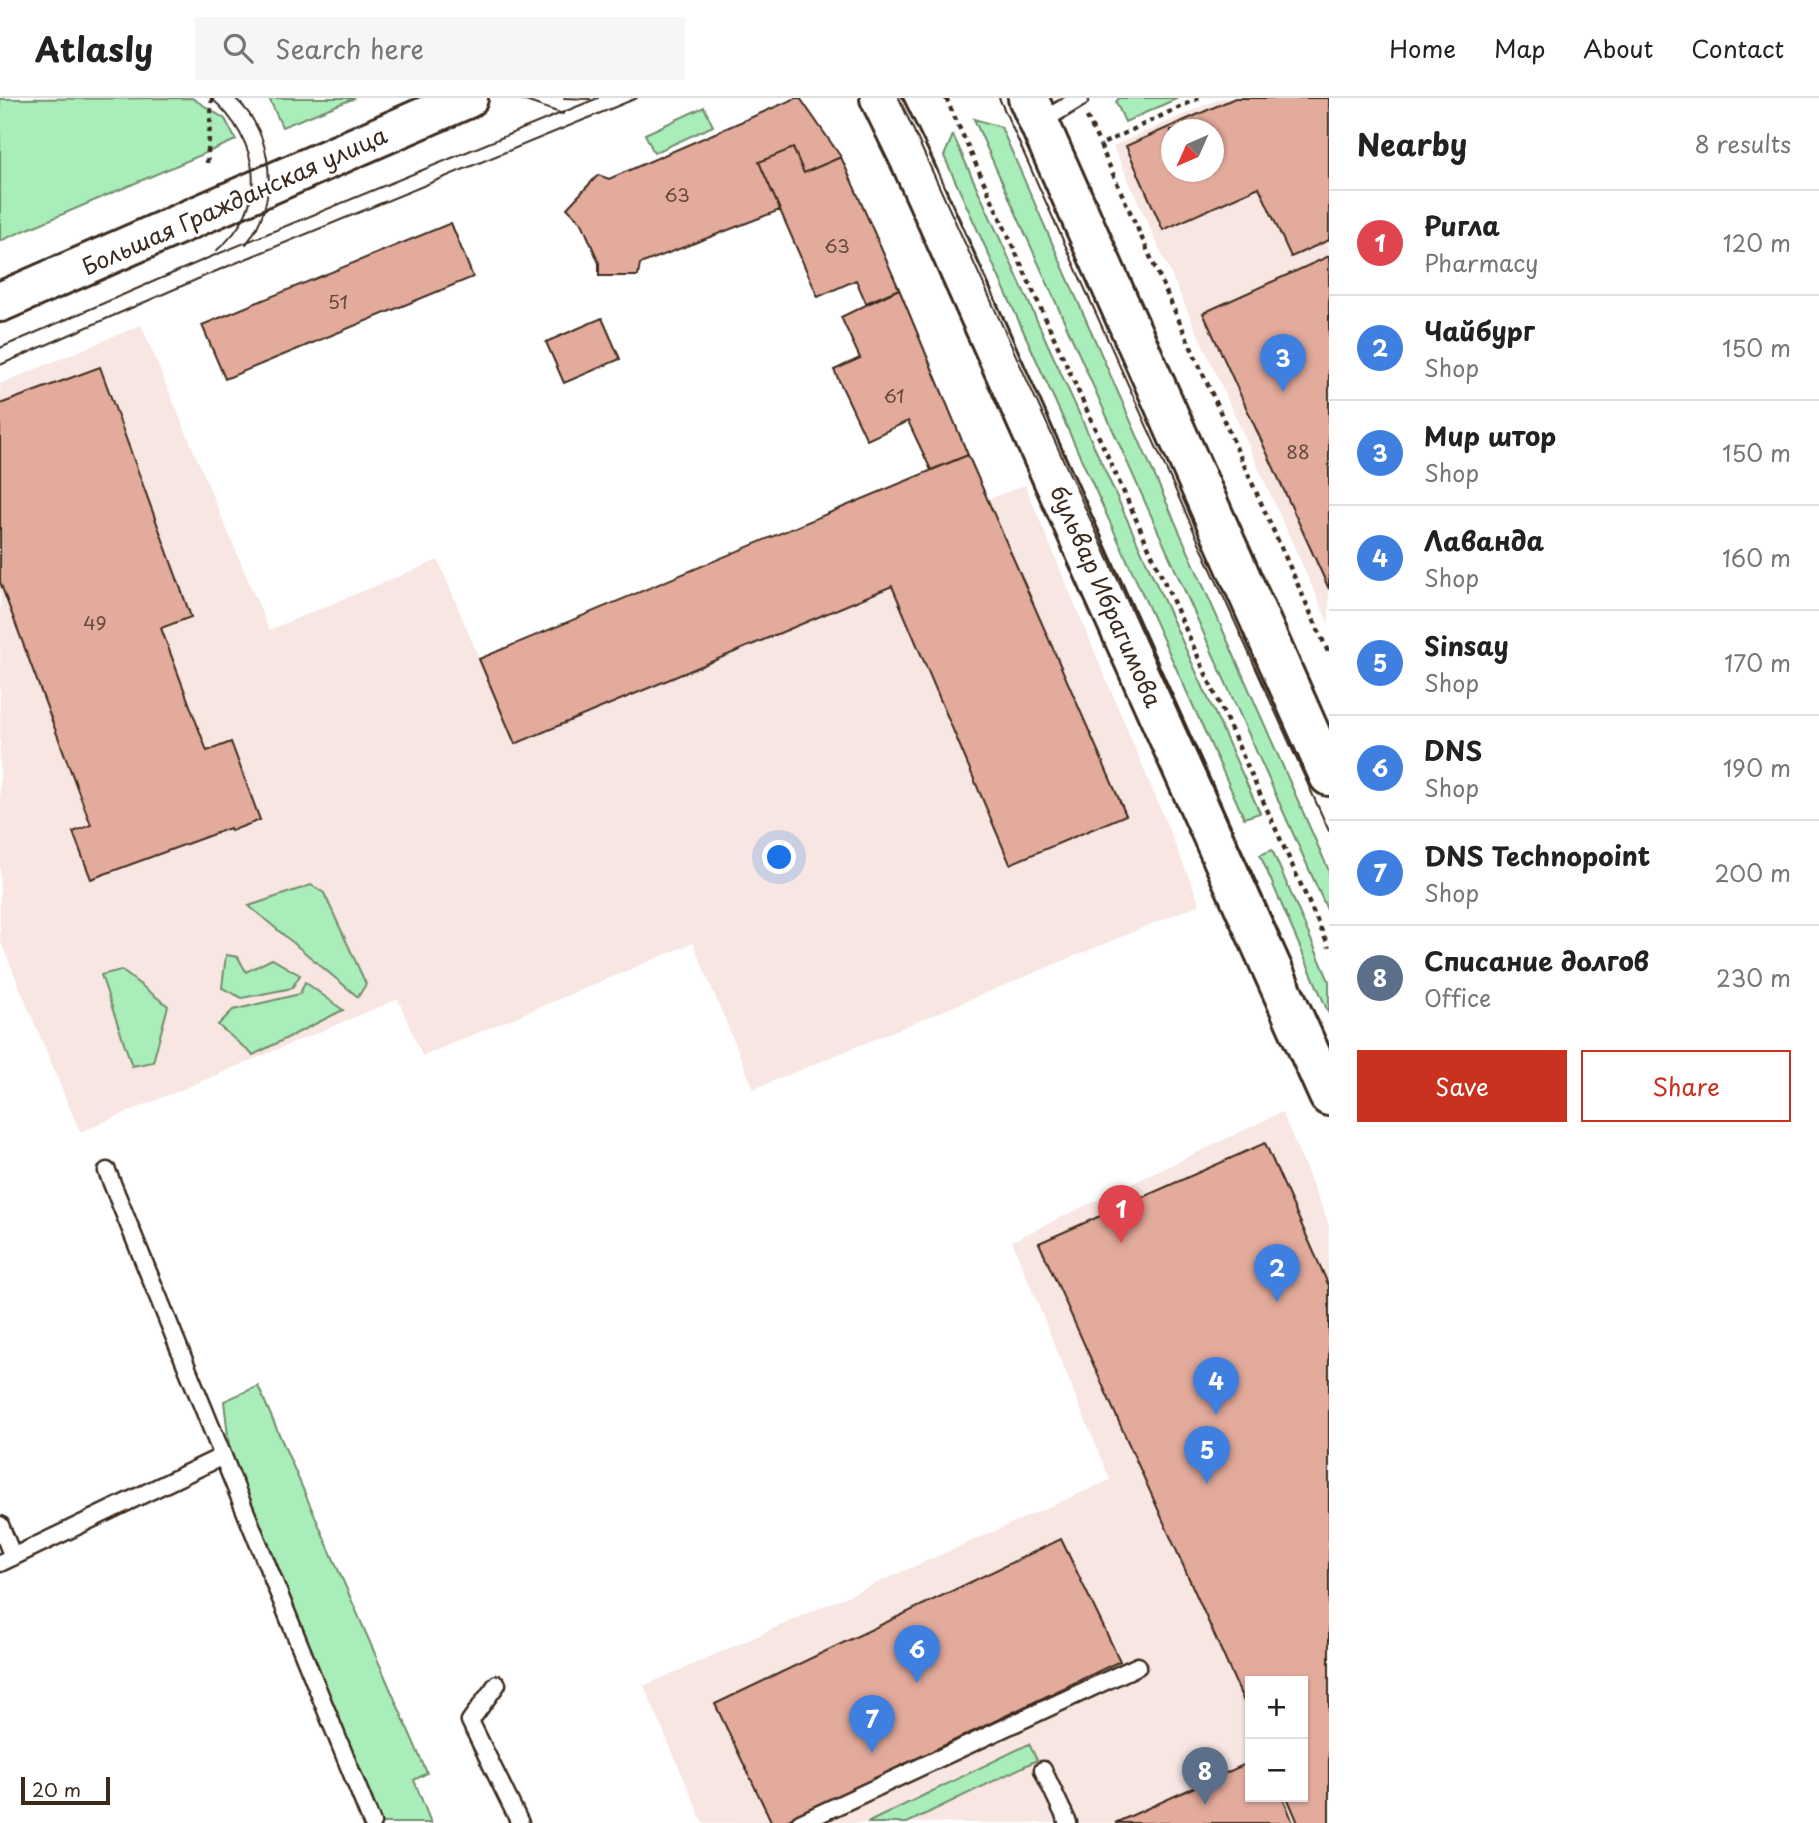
<!DOCTYPE html>
<meta charset="utf-8">
<style>
:root{--surface:#fff;--page:#f6f6f6;--text:#222;--muted:#767676;--line:#e0e0e0;--accent:#c8321e}
body{margin:0;font-family:"Playpen Sans",sans-serif;background:var(--page);color:var(--text)}
.controls{position:absolute;right:21px;bottom:21px;display:grid;overflow:hidden;border-radius:0px;box-shadow:0 2px 5px #0004}
.controls button{width:63px;height:63px;display:grid;place-items:center;padding:0;border:0;border-bottom:2px solid var(--line);background:var(--surface);color:var(--text);font:35px sans-serif}
.compass{position:absolute;left:1161px;top:21px;width:63px;height:63px;border-radius:50%;background:var(--surface);box-shadow:0 2px 5px #0004;rotate:225deg}
.scale{position:absolute;left:21px;bottom:18px;width:89px;box-sizing:border-box;padding-left:7px;border:4px solid #3b2a1e;border-top:0;font-size:19px;line-height:24px;white-space:nowrap;color:#3b2a1e;-webkit-text-stroke:5px #fff;paint-order:stroke}
.you{position:absolute;left:780px;top:760px;width:24px;height:24px;margin:-18px;border:5px solid #fff;border-radius:50%;background:#1a73e8;box-shadow:0 0 0 10px #1a73e833}
.badge{display:grid;place-items:center;width:46px;height:46px;border-radius:50%;background:var(--accent);color:#fff;font-size:23px;font-weight:700}
.pin{position:absolute;translate:-50% -58px;filter:drop-shadow(0 2px 4px #0008)}
.pin::after{content:'';position:absolute;top:37px;width:24px;height:21px;background:inherit;clip-path:polygon(0 0,100% 0,50% 100%)}
.list{margin:0;padding:0;list-style:none}
h2{display:flex;justify-content:space-between;align-items:center;height:91px;margin:0;padding:0 28px;font-size:30px}
h2 small{font-size:23px;font-weight:400;color:var(--muted)}
.list li{display:grid;grid-template-columns:46px 1fr auto;gap:21px;align-items:center;box-sizing:border-box;height:105px;padding:0 28px;border-top:2px solid var(--line)}
.list b{display:block;font-size:26px;white-space:nowrap}
.list p{margin:0;font-size:23px;white-space:nowrap;color:var(--muted)}
.list em{font-size:23px;font-style:normal;color:var(--muted)}
.actions{display:flex;gap:14px;padding:21px 28px}
.actions a{flex:1;padding:16px 0;border:2px solid var(--accent);border-radius:0px;text-align:center;font-size:24px;color:var(--accent)}
.actions .main{background:var(--accent);color:#fff}
.icon{flex:none;width:38px;height:38px;fill:none;stroke:currentColor;stroke-width:2;stroke-linecap:round;stroke-linejoin:round}
.map{position:relative;flex:none;width:1329px;height:1725px;overflow:hidden}
header{display:flex;align-items:center;gap:42px;box-sizing:border-box;height:98px;padding:0 35px;background:var(--surface);border-bottom:2px solid var(--line)}
header strong{font-size:33px}
nav{display:flex;gap:38px;margin-inline-start:auto;font-size:24px}
.search{width:490px;height:63px;background:var(--page);display:flex;align-items:center;gap:18px;box-sizing:border-box;padding:0 24px;border-radius:0px;color:var(--muted);font-size:26px}
main{display:flex}
aside{flex:1;background:var(--surface)}
.map>svg:first-child{display:block}
</style>
<header>
<strong>Atlasly</strong>
<div class="search"><svg class="icon" aria-label="search" viewBox="0 0 24 24"><circle cx="10" cy="10" r="6"/><path d="M15 15l6 6"/></svg>Search here</div>
<nav><a>Home</a><a>Map</a><a>About</a><a>Contact</a></nav>
</header>
<main>
<div class="map">
<svg width="1329" height="1725" viewBox="0 0 1329 1725">
<rect width="100%" height="100%" fill="#fff"/>
<filter id="ink" filterUnits="userSpaceOnUse"><feTurbulence type="fractalNoise" baseFrequency=".0143" numOctaves="2"/><feDisplacementMap in="SourceGraphic" scale="14" xChannelSelector="R" yChannelSelector="G"/><feConvolveMatrix kernelMatrix="1 2 1 2 8 2 1 2 1" color-interpolation-filters="sRGB"/></filter>
<g filter="url(#ink)">
<path fill="#f7e6e1" fill-rule="evenodd" d="M1221,0h108v526l-216,-478zM1171,32h42v42h-42z
M141,227l128,305 169,-70 41,98 489,-203 19,45 38,-15 175,419 -446,185 -61,-146 -271,113 -24,-57 -318,133 -80,-192v-556z
M1282,1014l47,112v599h-626l-59,-137 466,-206 -98,-239zM1250,1583h53v116h-53z"/>
<path fill="#a9eeba" stroke="#728c6c" stroke-width="2" d="M192,0l33,21 11,21 -236,101v-142z
M269,0h86l-73,29z
M1119,0h59l-53,24 -9,-20z
M704,9l9,19 -59,27 -9,-19z
M974,21l27,8 328,744v43z
M953,37l307,678 -16,5 -300,-662z
M1272,752l57,131v33l-69,-159z
M311,787l13,8 42,91 -8,13 -109,-91z
M226,857l12,2 8,15 26,-13 28,16 -8,13 -50,10 -20,-10z
M121,872l47,36 -15,56 -21,4 -31,-91z
M305,884l38,28 -90,45 -35,-30 15,-15 67,-16z
M258,1288l169,387 -13,7 17,43h-49l-152,-370 -6,-52z
M1029,1646l8,16 -130,63h-40z"/>
<path fill="#e3ab9c" stroke="#3b2a1e" stroke-width="2" fill-rule="evenodd" d="M796,0h4l41,59 -37,16 -11,-25 -34,14 21,48 -140,54 -2,12h-39v-13l-17,-40 -15,-15 31,-33 11,4z
M1235,0h94v142l-38,17 -32,-70 -96,43 -37,-84zM1171,32h42v42h-42z
M793,50l11,25 37,-16 58,132 -33,14 -10,-23 -38,17 -59,-135z
M451,125l22,54 -248,102 -23,-54z
M1329,158v333l-126,-276z
M899,191l69,166 -37,15 -23,-49 -41,19 -33,-70 26,-12 -19,-41z
M602,220l18,41 -56,24 -18,-41z
M100,269l91,250 -30,11 46,123 24,-9 29,78 -29,11 -1,-3 -139,51 -18,-47 18,-7 -91,-243v-178z
M968,357l158,360 -116,49 -118,-278 -377,158 -36,-85z
M1265,1045l64,143v537h-31l-11,-26h16v-116h-53v34l-211,-472z
M1061,1441l59,122 -338,162h-10l-57,-119z
M1250,1664v35h33l10,26h-178z"/>
<g fill="none" stroke-linecap="round" stroke-linejoin="round">
<defs>
<path id="service" d="M1039,25l41,-25
M107,1073l265,652
M0,1427l13,32
M0,1465l223,-107
M497,1586l-27,37 50,102
M1043,1672l25,53
M800,1725l338,-157"/>
<path id="secondary" d="M880,0l32,66 417,932
M1028,0l301,678
M0,204l468,-204"/>
</defs>
<use href="#service" stroke="#3b2a1e" stroke-width="21"/>
<use href="#secondary" stroke="#3b2a1e" stroke-width="44"/>
<path stroke="#3b2a1e" stroke-width="4.5" stroke-dasharray="5 5" stroke-linecap="butt" d="M946,0l383,849
M1199,0l-99,47 229,509
M1087,19l13,28
M207,65l5,-65"/>
<use href="#service" stroke="#fff" stroke-width="16"/>
<use href="#secondary" stroke="#fff" stroke-width="38"/>
<path stroke="#3b2a1e" stroke-width="2" d="M211,0c49,42 60,109 5,153
M235,0c40,35 45,105 11,146
M517,0l46,16
M564,0l26,1
M899,0l430,947
M999,0l330,733
M0,250l208,-90 390,-160
M0,267l214,-93 423,-174"/>
</g>
</g>
<g text-anchor="middle" dominant-baseline="central" stroke-width="5" stroke-linejoin="round" paint-order="stroke">
<g font-size="19" fill="#654a3e">
<text x="677" y="96">63</text>
<text x="837" y="147">63</text>
<text x="338" y="203">51</text>
<text x="894" y="297">61</text>
<text x="1298" y="353">88</text>
<text x="95" y="524">49</text>
</g>
<g font-size="23" fill="#3b2a1e" stroke="#fff">
<text transform="translate(234 102) rotate(-24)">Большая Гражданская улица</text>
<text transform="translate(1107 498) rotate(66)">бульвар Ибрагимова</text>
</g>
</g>
</svg>
<div class="controls">
<button>+</button>
<button>−</button>
</div>
<svg class="compass" viewBox="-18 -18 36 36"><path d="M0-13l5 13h-10z" fill="#e53935"/><path d="M0 13l5-13h-10z" fill="#767676"/></svg>
<div class="scale">20 m</div>
<div class="you"></div>
<div class="pin badge" style="left:1121px;top:1145px;background:#e0444e">1</div>
<div class="pin badge" style="left:1277px;top:1204px;background:#3f7fe0">2</div>
<div class="pin badge" style="left:1283px;top:294px;background:#3f7fe0">3</div>
<div class="pin badge" style="left:1216px;top:1317px;background:#3f7fe0">4</div>
<div class="pin badge" style="left:1207px;top:1386px;background:#3f7fe0">5</div>
<div class="pin badge" style="left:917px;top:1585px;background:#3f7fe0">6</div>
<div class="pin badge" style="left:872px;top:1655px;background:#3f7fe0">7</div>
<div class="pin badge" style="left:1205px;top:1707px;background:#5c6f8a">8</div>
</div>
<aside>
<h2>Nearby<small>8 results</small></h2>
<ul class="list">
<li><span class="badge" style="background:#e0444e">1</span><div><b>Ригла</b><p>Pharmacy</p></div><em>120 m</em></li>
<li><span class="badge" style="background:#3f7fe0">2</span><div><b>Чайбург</b><p>Shop</p></div><em>150 m</em></li>
<li><span class="badge" style="background:#3f7fe0">3</span><div><b>Мир штор</b><p>Shop</p></div><em>150 m</em></li>
<li><span class="badge" style="background:#3f7fe0">4</span><div><b>Лаванда</b><p>Shop</p></div><em>160 m</em></li>
<li><span class="badge" style="background:#3f7fe0">5</span><div><b>Sinsay</b><p>Shop</p></div><em>170 m</em></li>
<li><span class="badge" style="background:#3f7fe0">6</span><div><b>DNS</b><p>Shop</p></div><em>190 m</em></li>
<li><span class="badge" style="background:#3f7fe0">7</span><div><b>DNS Technopoint</b><p>Shop</p></div><em>200 m</em></li>
<li><span class="badge" style="background:#5c6f8a">8</span><div><b>Списание долгов</b><p>Office</p></div><em>230 m</em></li>
</ul>
<div class="actions"><a class="main">Save</a><a>Share</a></div>
</aside>
</main>
